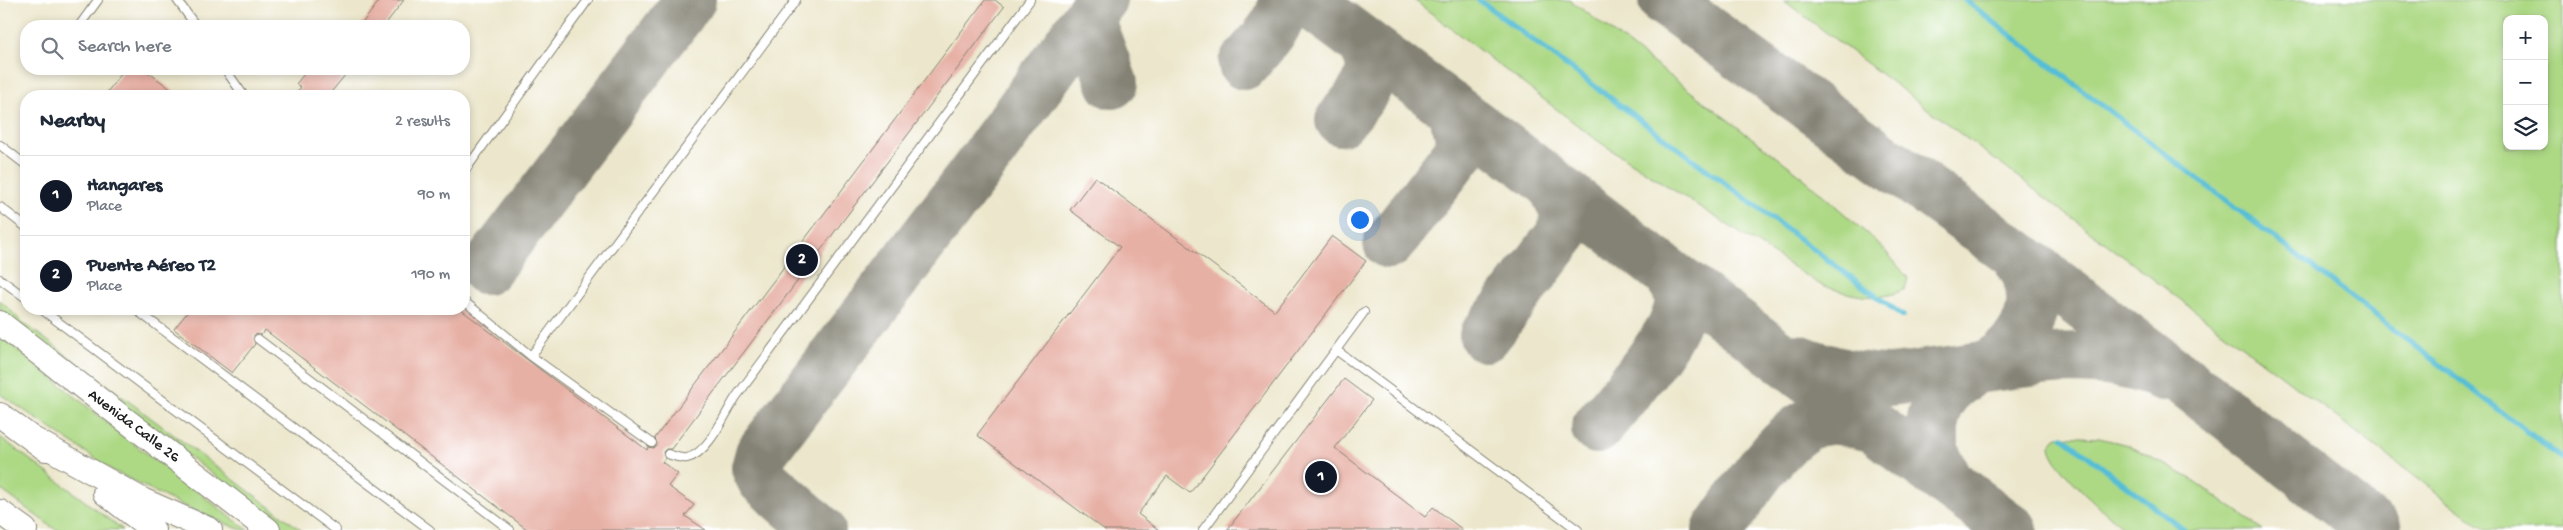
<!DOCTYPE html>
<meta charset="utf-8">
<style>
:root{--surface:#fff;--page:#f6f6f7;--text:#1f2937;--muted:#747a83;--line:#e0e1e3;--accent:#111827}
body{margin:0;font-family:"Gochi Hand",sans-serif;background:var(--page);color:var(--text)}
.controls{position:absolute;right:15px;top:15px;display:grid;overflow:hidden;border-radius:10px;box-shadow:0 2px 8px #0003}
.controls button{width:45px;height:45px;display:grid;place-items:center;padding:0;border:0;border-bottom:1px solid var(--line);background:var(--surface);color:var(--text);font:25px sans-serif}
.you{position:absolute;left:1359px;top:219px;width:18px;height:18px;margin:-12px;border:4px solid #fff;border-radius:50%;background:#1a73e8;box-shadow:0 0 0 8px #1a73e833}
.badge{display:grid;place-items:center;width:32px;height:32px;border-radius:50%;background:var(--accent);color:#fff;font-size:16px;font-weight:700}
.pin{position:absolute;translate:-50% -50%;border:2px solid #fff;box-shadow:0 1px 5px #0006}
.list{margin:0;padding:0;list-style:none}
h2{display:flex;justify-content:space-between;align-items:center;height:65px;margin:0;padding:0 20px;font-size:21px}
h2 small{font-size:16px;font-weight:400;color:var(--muted)}
.list li{display:grid;grid-template-columns:32px 1fr auto;gap:15px;align-items:center;box-sizing:border-box;height:80px;padding:0 20px;border-top:1px solid var(--line)}
.list b{display:block;font-size:19px;white-space:nowrap}
.list p{margin:0;font-size:16px;white-space:nowrap;color:var(--muted)}
.list em{font-size:16px;font-style:normal;color:var(--muted)}
.icon{flex:none;width:28px;height:28px;fill:none;stroke:currentColor;stroke-width:2;stroke-linecap:round;stroke-linejoin:round}
.map{position:relative;flex:none;width:2563px;height:530px;overflow:hidden}
.search{position:absolute;background:var(--surface);box-shadow:0 2px 8px #0003;left:20px;top:20px;width:450px;height:55px;display:flex;align-items:center;gap:12px;box-sizing:border-box;padding:0 18px;border-radius:20px;color:var(--muted);font-size:19px}
.panel{position:absolute;background:var(--surface);box-shadow:0 2px 8px #0003;left:20px;top:90px;width:450px;height:225px;border-radius:20px}
.map>svg:first-child{display:block}
</style>
<div class="map">
<svg width="2563" height="530" viewBox="0 0 2563 530">
<rect width="100%" height="100%" fill="#fff"/>
<filter id="ink" filterUnits="userSpaceOnUse"><feTurbulence type="fractalNoise" baseFrequency=".02" numOctaves="2"/><feDisplacementMap in="SourceGraphic" scale="10" xChannelSelector="R" yChannelSelector="G"/><feConvolveMatrix kernelMatrix="1 2 1 2 8 2 1 2 1" color-interpolation-filters="sRGB"/></filter>
<filter id="wash" filterUnits="userSpaceOnUse"><feTurbulence type="fractalNoise" baseFrequency=".0096" numOctaves="4" result="noise"/><feDisplacementMap in="SourceGraphic" scale="20" xChannelSelector="R" yChannelSelector="G"/><feGaussianBlur stdDeviation="1.12" result="paint"/><feColorMatrix in="noise" values="0 0 0 0 0 0 0 0 0 0 0 0 0 0 0 0 0 1.4 0 .05"/><feComposite in="paint" operator="in"/></filter>
<g filter="url(#wash)">
<rect width="100%" height="100%" fill="#ece7cc"/>
<path fill="#add985" stroke="#647a50" fill-rule="evenodd" d="M1414,0h156l228,173 84,74 26,31 -3,11c-28,15 -58,5 -86,-5l-221,-143z
M1783,0h780v530h-77zM2507,19h37v127h-37z
M0,300l21,21 280,209h-15l-269,-204 -17,-16z
M0,336l135,109 113,85h-7l-68,-29 -61,-31 -112,-76z
M2062,436l37,2 29,7 67,36 68,49h-138c-16,-15 -76,-64 -75,-85l6,-7z
M0,437l123,93h-67l-56,-41z"/>
<g fill="none" stroke-linecap="round" stroke-linejoin="round">
<path stroke="#57bed4" stroke-width="5.5" d="M1479,0l424,316
M1965,0l598,459
M2063,437l121,93"/>
<path stroke="#848274" stroke-width="52" d="M1306,0l206,153 156,120 344,257
M1664,0l350,253 181,136 181,141
M1088,18l24,65
M1244,64c14,-18 39,-40 40,-64
M1341,120c18,-23 43,-45 23,-75
M1389,243l72,-93 -1,-20 -9,-23
M486,269l204,-269
M1485,336l80,-106 1,-18 -13,-27
M1798,360c29,11 57,19 89,20 14,0 30,-4 45,-6 77,-9 157,-31 231,1
M1987,366c33,-19 55,-51 41,-90 -3,-8 -9,-16 -14,-23
M1597,428c21,-28 87,-98 83,-131 -1,-10 -7,-16 -12,-24
M1947,481l-14,-29v-33l4,-15 10,-14 25,-21
M820,530l-57,-50 -6,-12 4,-15 215,-282 125,-171
M1718,530c23,-31 65,-104 104,-110 17,-3 32,2 49,6"/>
</g>
<g id="blocks">
<path fill="#e7b0a5" d="M380,0h24l-20,26h-24z
M985,0h10l9,7 -333,442h-5l-3,3 2,6 -3,4 16,12 -10,12 26,19 -9,11 21,14h-178l-263,-200 -4,5h-7l1,9 -23,29 -58,-44 16,-20h270l187,141 1,-3 6,1 3,-4 -2,-6z
M125,69h19l36,27h-76z
M308,69h42l-22,27h-34l7,-9 -5,-3z
M1095,177l180,134 57,-75 34,25 -176,232 -23,-17 -29,38 21,16h-54l-128,-95 143,-188 -50,-37z
M1344,379l28,21 -37,48 90,69 8,-10 30,23h-236z"/>
</g>
</g>
<g filter="url(#ink)">
<use href="#blocks" fill-opacity="0" stroke="#848274" stroke-width="1"/>
<g fill="none" stroke-linecap="round" stroke-linejoin="round">
<defs>
<path id="lane" d="M177,0l19,26
M79,26l19,-26
M225,69l19,27
M0,145l26,20
M464,172l124,-172
M0,207l26,20
M0,279l26,19
M464,301l67,55 121,87
M41,309l295,221
M135,309l295,221
M258,339l252,191
M1336,350l242,180
M531,356l265,-356
M668,454c6,2 13,5 19,4 21,-4 38,-44 49,-61l294,-397
M1203,530l161,-218"/>
<path id="primary" d="M0,323l268,207
M0,415l46,34
M33,439l111,62 66,29
M105,493l48,37
M0,512l25,18"/>
</defs>
<use href="#lane" stroke="#848274" stroke-width="10"/>
<use href="#primary" stroke="#848274" stroke-width="26"/>
<use href="#lane" stroke="#fff" stroke-width="8"/>
<use href="#primary" stroke="#fff" stroke-width="24"/>
</g>
</g>
<g text-anchor="middle" dominant-baseline="central" stroke-width="5" stroke-linejoin="round" paint-order="stroke">
<g font-size="16" fill="#1c1c1c" stroke="#fff">
<text transform="translate(133 427) rotate(37)">Avenida Calle 26</text>
</g>
</g>
</svg>
<div class="controls">
<button>+</button>
<button>−</button>
<button><svg class="icon" aria-label="layers" viewBox="0 0 24 24"><path d="M12 4l9 5-9 5-9-5zM3 14l9 5 9-5"/></svg></button>
</div>
<div class="you"></div>
<div class="pin badge" style="left:1321px;top:477px">1</div>
<div class="pin badge" style="left:802px;top:260px">2</div>
<div class="search"><svg class="icon" aria-label="search" viewBox="0 0 24 24"><circle cx="10" cy="10" r="6"/><path d="M15 15l6 6"/></svg>Search here</div>
<section class="panel">
<h2>Nearby<small>2 results</small></h2>
<ul class="list">
<li><span class="badge">1</span><div><b>Hangares</b><p>Place</p></div><em>90 m</em></li>
<li><span class="badge">2</span><div><b>Puente Aéreo T2</b><p>Place</p></div><em>190 m</em></li>
</ul>
</section>
</div>
